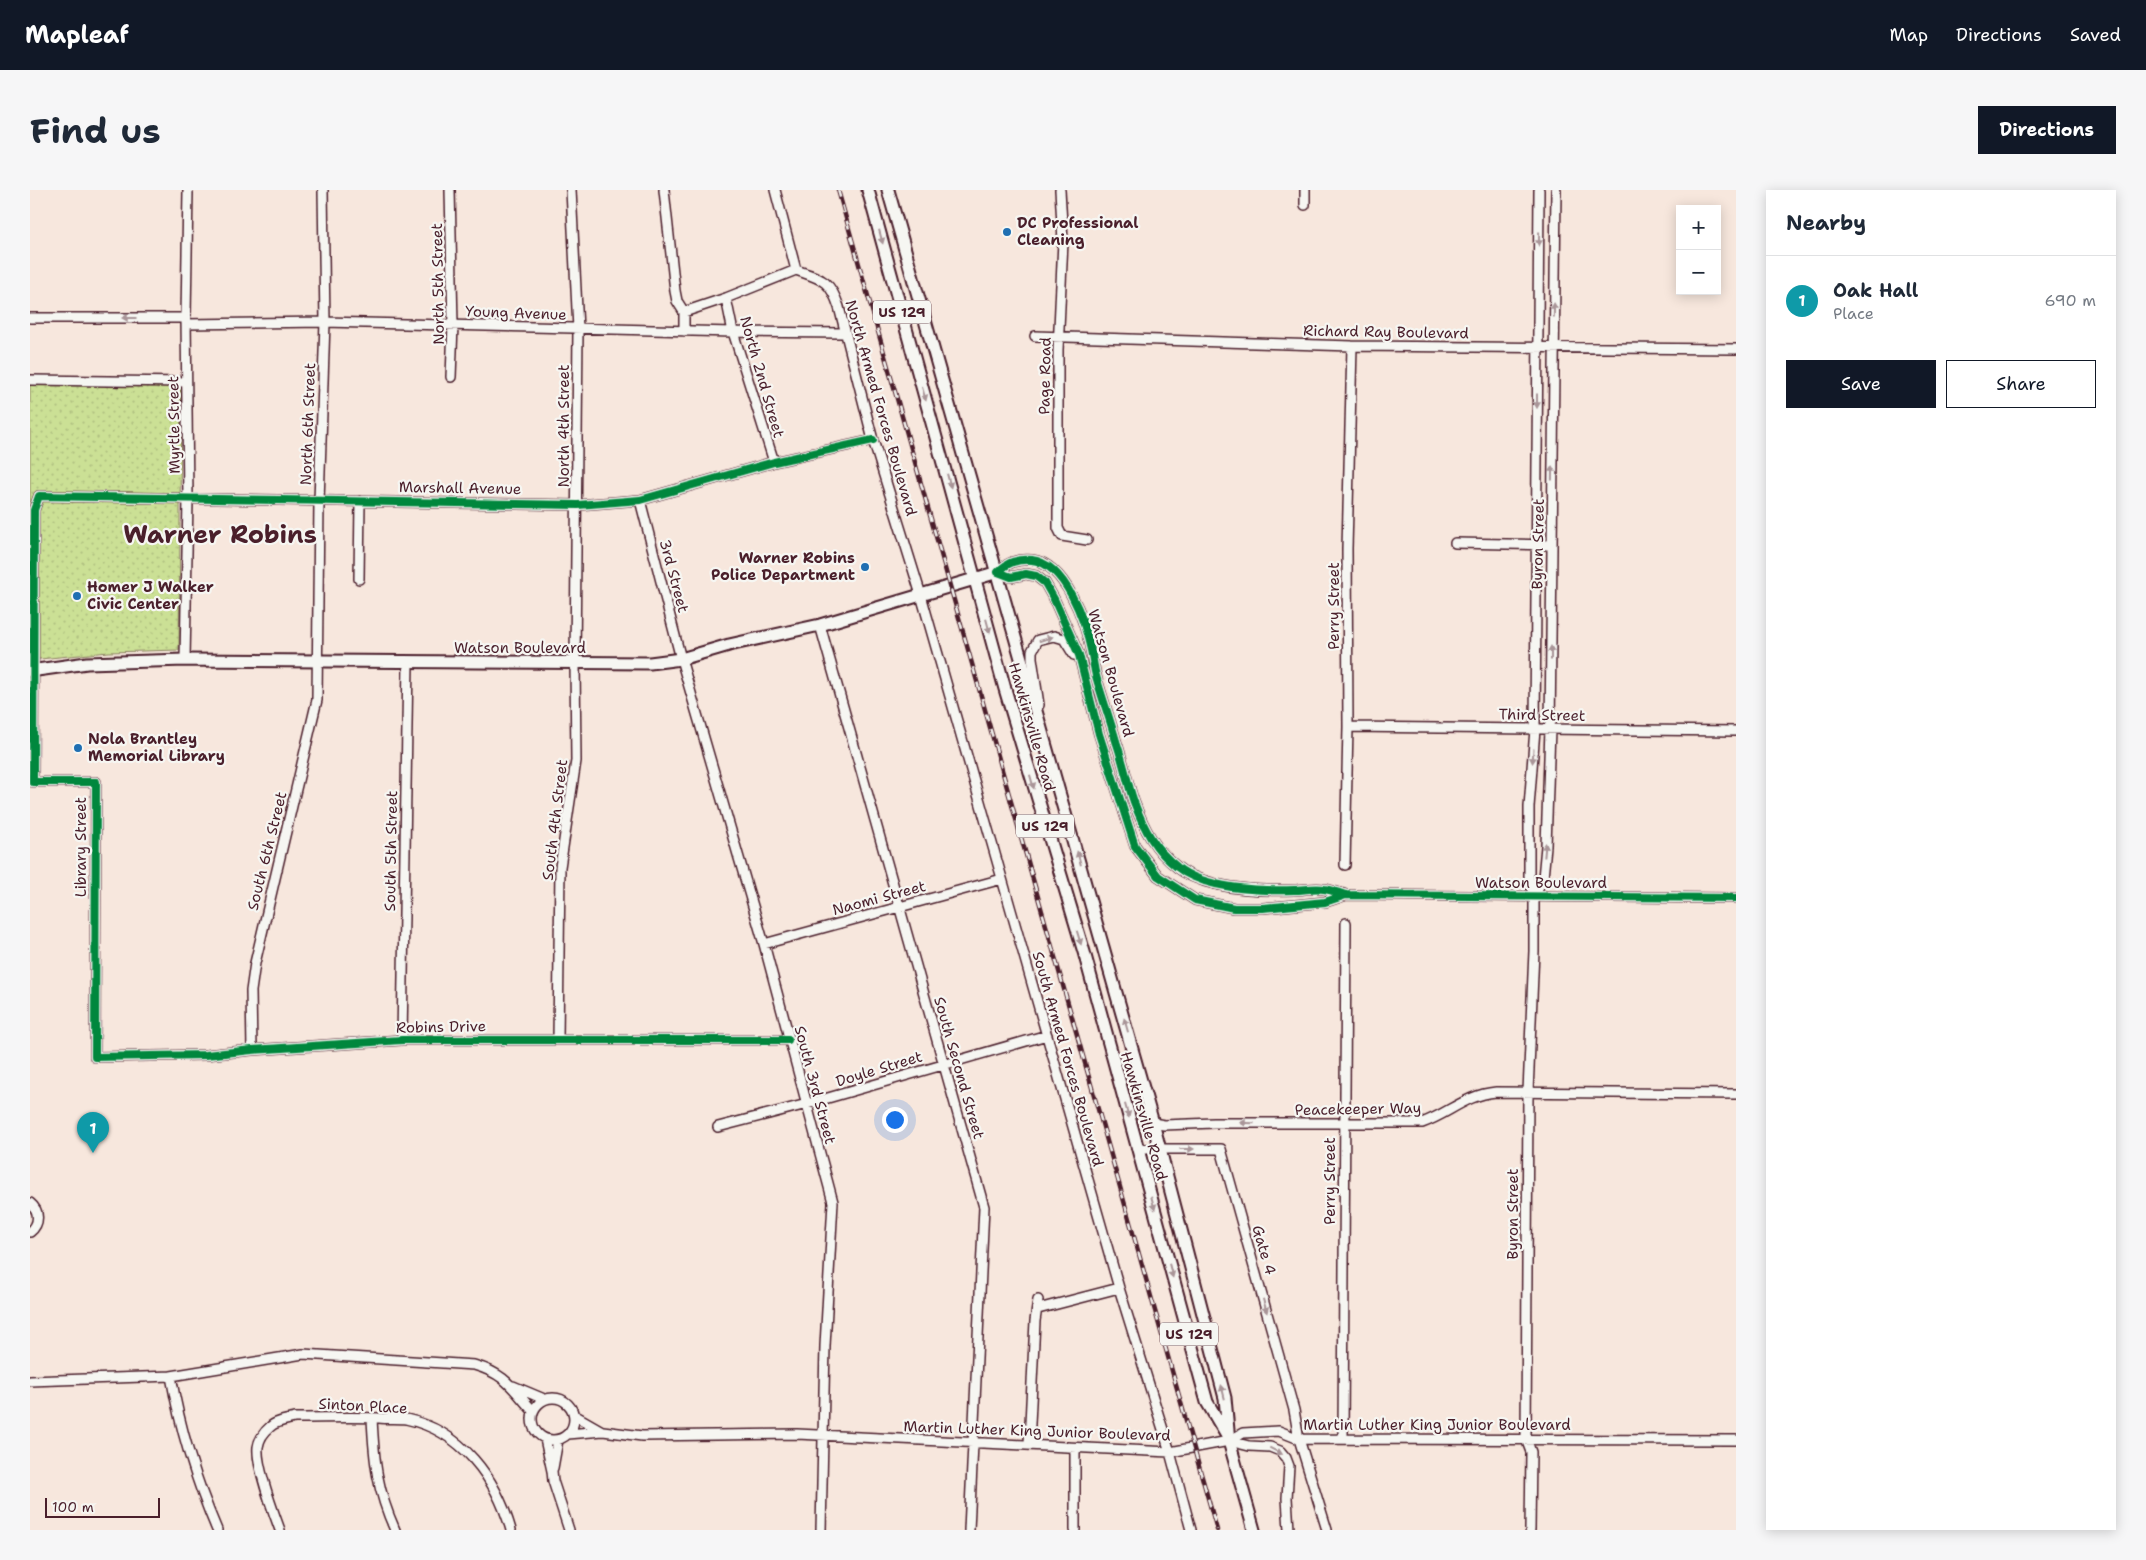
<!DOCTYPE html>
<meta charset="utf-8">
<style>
:root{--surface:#fff;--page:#f6f6f7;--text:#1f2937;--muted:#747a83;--line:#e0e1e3;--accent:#111827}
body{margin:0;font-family:"Shantell Sans",sans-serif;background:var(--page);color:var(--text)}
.controls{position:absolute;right:15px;top:15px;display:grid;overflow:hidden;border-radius:0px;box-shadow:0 2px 12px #0003}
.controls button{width:45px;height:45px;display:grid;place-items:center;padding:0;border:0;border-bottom:1px solid var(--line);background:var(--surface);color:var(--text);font:25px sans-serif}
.scale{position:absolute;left:15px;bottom:12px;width:115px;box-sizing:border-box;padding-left:5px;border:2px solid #4a1f2b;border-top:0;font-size:14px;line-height:18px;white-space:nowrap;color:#4a1f2b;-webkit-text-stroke:4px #f6f6f2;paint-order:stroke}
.you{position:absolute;left:864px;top:929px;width:18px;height:18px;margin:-12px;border:4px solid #fff;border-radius:50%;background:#1a73e8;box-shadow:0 0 0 8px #1a73e833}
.badge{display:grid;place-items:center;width:32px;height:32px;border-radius:50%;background:var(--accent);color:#fff;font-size:16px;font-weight:700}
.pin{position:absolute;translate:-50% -41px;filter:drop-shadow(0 1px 2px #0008)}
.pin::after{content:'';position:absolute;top:26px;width:18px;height:15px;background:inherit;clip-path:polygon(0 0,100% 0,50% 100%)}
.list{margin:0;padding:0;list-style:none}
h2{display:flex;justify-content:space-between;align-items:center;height:65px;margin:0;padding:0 20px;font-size:21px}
h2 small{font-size:16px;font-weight:400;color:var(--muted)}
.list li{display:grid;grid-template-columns:32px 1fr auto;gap:15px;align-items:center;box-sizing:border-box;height:90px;padding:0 20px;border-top:1px solid var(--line)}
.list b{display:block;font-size:19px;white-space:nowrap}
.list p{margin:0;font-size:16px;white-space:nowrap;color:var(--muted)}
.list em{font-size:16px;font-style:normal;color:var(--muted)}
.actions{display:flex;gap:10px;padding:15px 20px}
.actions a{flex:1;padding:11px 0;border:1px solid var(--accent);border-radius:0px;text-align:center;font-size:18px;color:var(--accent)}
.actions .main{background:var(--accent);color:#fff}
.map{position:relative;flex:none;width:1706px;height:1340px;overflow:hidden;border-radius:0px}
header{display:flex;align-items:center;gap:30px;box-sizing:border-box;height:70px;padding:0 25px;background:var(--accent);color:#fff}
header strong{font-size:24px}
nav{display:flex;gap:28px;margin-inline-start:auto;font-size:18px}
.intro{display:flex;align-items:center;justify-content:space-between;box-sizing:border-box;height:120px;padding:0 30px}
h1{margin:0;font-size:35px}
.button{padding:12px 22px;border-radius:0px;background:var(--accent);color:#fff;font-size:18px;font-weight:700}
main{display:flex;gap:30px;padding:0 30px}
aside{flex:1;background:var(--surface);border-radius:0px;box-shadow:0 2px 12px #0003}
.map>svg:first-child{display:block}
</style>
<header>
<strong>Mapleaf</strong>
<nav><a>Map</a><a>Directions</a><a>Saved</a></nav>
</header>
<div class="intro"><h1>Find us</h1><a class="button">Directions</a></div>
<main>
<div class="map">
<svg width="1706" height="1340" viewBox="0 0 1706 1340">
<defs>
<pattern id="park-dots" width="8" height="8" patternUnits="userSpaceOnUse" patternTransform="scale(1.25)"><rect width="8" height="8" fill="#cbe095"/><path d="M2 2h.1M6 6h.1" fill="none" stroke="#b0c081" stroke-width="1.8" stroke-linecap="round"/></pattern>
</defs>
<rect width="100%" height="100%" fill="#f7e7dd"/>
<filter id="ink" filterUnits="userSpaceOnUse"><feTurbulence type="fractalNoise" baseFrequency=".02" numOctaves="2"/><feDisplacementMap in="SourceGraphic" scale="10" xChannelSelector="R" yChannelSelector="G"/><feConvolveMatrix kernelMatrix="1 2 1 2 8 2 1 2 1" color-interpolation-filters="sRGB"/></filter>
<g filter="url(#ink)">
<path fill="url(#park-dots)" stroke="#8a8060" d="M0,192h151l-2,268 -70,2 -79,8z"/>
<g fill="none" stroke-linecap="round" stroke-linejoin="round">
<defs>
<path id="minor" d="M420,0l3,135 -2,52
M634,0l11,101 2,10 7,11v19
M745,0l21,80c26,9 34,10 43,37l34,133 48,155 198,693 51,164 21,78
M1030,0l3,51 -5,109v178l4,8 25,4
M1275,15v-15
M696,108l7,34 41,130
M654,122l42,-14 70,-28
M0,128h156
M156,134l139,-2 408,10 111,1
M1005,146l317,10 384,3
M0,190l156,2
M610,310l41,159 83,285 69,258 -8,144 -4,184
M1425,353l96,2
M329,389l1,-78
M790,435l164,582 -15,323
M155,470l3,-161 -2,-181 2,-128
M1009,515l-7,-47v-7l6,-11 16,-4 10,3 10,16
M1318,537l388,4
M1315,675l3,-138 -1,-178 5,-203
M1316,705l-21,7 -62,6h-29l-39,-8 -37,-24 -23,-30 -36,-112 -20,-79 -25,-56 -9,-16 -9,-7 -10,-2 -15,3 -13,-5c10,-10 19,-13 34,-12 34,4 53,62 59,90 2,9 3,18 5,26 6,22 14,43 20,65 7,20 11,41 18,61 10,27 21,48 43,65 27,22 83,24 117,23 10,0 21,-3 30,-1 7,1 15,4 22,6l390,3
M1504,707l9,-19 3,-32 4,-117 6,-539
M734,754l238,-65
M372,850l6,-378
M528,850l2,-173 16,-106 -1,-98 3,-334 -7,-139
M758,850h-386l-150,10 -46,5 -111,2 1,-275h-63l1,-272 5,-14 539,9 62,-5 134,-38 99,-22
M222,860l-1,-59 4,-28 62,-263 2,-199 6,-179 -2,-132
M1123,933l11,2 50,-2h208c28,-10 43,-28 74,-31l240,2
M688,937l89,-23 240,-69
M1108,959h83l73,261 5,29 28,91
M0,1013c10,8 10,21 0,29
M1008,1119l81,-21
M141,1186c9,53 25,105 46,154
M0,1191l141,-5 132,-22 171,11c32,9 38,23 59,46
M483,1196l31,13
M502 1229a21 21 0 1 1 42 0a21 21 0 1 1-42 0Z
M544,1225l28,16
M342,1228c2,43 5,72 23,112
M538,1244l35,-3 39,5 155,-2 373,18 59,-11 14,-8 36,-2 20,8 437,1
M515,1249l7,32 1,10 16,49
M1313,1249l3,-516
M1199,1251l20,5 21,1 10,4 6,7 3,8 -2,32 2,32
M999,1254l6,-123 3,-21
M1045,1258v82
M523,1278l5,-28
M250,1340c-7,-19 -24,-64 -22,-83 1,-7 6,-15 12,-20 6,-6 17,-7 25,-9 28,0 56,-1 84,0 9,1 19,0 27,1 56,12 90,59 105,111
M1500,1340l1,-78 -5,-13 2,-347 6,-141v-54l-5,-19v-71l6,-78 4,-539"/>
<path id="major" d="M838,0l137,499 79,263 123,450 20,34
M858,0l265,933 72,275 4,43 25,89
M0,481l57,-8 98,-3 465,3 31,-4 48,-14 91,-20 178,-53"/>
</defs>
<use href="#minor" stroke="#4a1f2b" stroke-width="12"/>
<use href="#major" stroke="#4a1f2b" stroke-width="15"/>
<use href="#minor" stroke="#f6f6f2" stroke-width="9"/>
<use href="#major" stroke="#f6f6f2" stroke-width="11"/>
<defs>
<path id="rail" d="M808,0l379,1340"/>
</defs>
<use href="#rail" stroke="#4a1f2b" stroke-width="4.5"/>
<use href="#rail" stroke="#f6f6f2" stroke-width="2.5" stroke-dasharray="8" stroke-linecap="butt"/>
<defs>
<path id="cycleway" d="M1316,705l-21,7 -62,6h-29l-39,-8 -37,-24 -23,-30 -36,-112 -20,-79 -25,-56 -9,-16 -9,-7 -10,-2 -15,3 -13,-5c10,-10 19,-13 34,-12 34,4 53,62 59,90 2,9 3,18 5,26 6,22 14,43 20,65 7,20 11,41 18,61 10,27 21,48 43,65 27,22 83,24 117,23 10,0 21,-3 30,-1 7,1 15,4 22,6l390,3
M758,850h-386l-150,10 -46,5 -111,2 1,-275h-63l1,-272 5,-14 539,9 62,-5 134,-38 99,-22"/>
</defs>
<use href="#cycleway" stroke="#f6f6f2" stroke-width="11"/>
<use href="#cycleway" stroke="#00873e" stroke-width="8"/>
</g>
<defs><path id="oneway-solid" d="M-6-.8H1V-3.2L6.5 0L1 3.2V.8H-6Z" transform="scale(1.25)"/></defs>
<g fill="#a99598">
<use href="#oneway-solid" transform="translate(851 47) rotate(75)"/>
<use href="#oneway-solid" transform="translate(1509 49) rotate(91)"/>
<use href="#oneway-solid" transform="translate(1524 120) rotate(-89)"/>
<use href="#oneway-solid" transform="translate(99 128) rotate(-180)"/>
<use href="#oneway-solid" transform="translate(894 204) rotate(74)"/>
<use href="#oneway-solid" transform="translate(1507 211) rotate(90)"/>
<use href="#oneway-solid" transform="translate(1522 283) rotate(-89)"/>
<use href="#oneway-solid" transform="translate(919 291) rotate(75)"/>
<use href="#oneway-solid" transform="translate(958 436) rotate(75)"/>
<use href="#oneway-solid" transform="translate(1016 449) rotate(-17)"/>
<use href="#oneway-solid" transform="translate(1521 463) rotate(-90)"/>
<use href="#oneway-solid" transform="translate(1503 566) rotate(94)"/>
<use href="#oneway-solid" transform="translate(1002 592) rotate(74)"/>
<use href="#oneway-solid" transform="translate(1515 660) rotate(-85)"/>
<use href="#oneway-solid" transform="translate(1049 668) rotate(-105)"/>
<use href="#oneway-solid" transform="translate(1049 748) rotate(73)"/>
<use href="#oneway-solid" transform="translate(1096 835) rotate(-106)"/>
<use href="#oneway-solid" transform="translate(1097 921) rotate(74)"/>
<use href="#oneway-solid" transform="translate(1217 933) rotate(-179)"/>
<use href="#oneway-solid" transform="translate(1157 959)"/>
<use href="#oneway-solid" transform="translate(1123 1013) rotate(75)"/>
<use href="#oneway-solid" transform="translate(1141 1081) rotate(75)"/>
<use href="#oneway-solid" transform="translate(1235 1116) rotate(74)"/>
<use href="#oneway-solid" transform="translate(1193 1202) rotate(-104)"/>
<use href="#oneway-solid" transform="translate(1246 1261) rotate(27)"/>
</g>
</g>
<g fill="#1f6fb2" stroke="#f6f6f2" stroke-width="2">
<circle cx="977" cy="42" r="5"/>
<circle cx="835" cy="377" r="5"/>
<circle cx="47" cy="406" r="5"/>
<circle cx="48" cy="558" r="5"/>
</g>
<g text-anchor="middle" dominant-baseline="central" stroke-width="4.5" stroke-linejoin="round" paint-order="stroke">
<g fill="#f6f6f2" stroke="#7e6067" stroke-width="1">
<rect x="843" y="110.5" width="58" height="23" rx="4"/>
<rect x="986" y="624.5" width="58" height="23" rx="4"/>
<rect x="1130" y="1132.5" width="58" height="23" rx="4"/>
</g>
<g font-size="14" font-weight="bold" fill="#4a1f2b">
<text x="872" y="122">US 129</text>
<text x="1015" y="636">US 129</text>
<text x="1159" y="1144">US 129</text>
</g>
<g font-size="15" font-weight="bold" fill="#4a1f2b" stroke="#f6f6f2" text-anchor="start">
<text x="987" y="33">DC Professional<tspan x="987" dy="17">Cleaning</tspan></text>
<text x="825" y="368" text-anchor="end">Warner Robins<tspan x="825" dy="17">Police Department</tspan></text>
<text x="57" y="397">Homer J Walker<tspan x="57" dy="17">Civic Center</tspan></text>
<text x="58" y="549">Nola Brantley<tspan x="58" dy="17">Memorial Library</tspan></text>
</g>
<g font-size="15" fill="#4a1f2b" stroke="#f6f6f2">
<text transform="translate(408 94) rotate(-91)">North 5th Street</text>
<text transform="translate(486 123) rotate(2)">Young Avenue</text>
<text transform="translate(1356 142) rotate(1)">Richard Ray Boulevard</text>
<text transform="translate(1015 186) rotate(-89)">Page Road</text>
<text transform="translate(732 187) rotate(74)">North 2nd Street</text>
<text transform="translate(851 218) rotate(74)">North Armed Forces Boulevard</text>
<text transform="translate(278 234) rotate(-88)">North 6th Street</text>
<text transform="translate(144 235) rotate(-91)">Myrtle Street</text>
<text transform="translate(534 236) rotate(-90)">North 4th Street</text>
<text transform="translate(430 298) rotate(1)">Marshall Avenue</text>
<text transform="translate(1508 354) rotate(-89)">Byron Street</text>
<text transform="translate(644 386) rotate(75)">3rd Street</text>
<text transform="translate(1304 416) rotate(-90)">Perry Street</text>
<text x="490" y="458">Watson Boulevard</text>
<text transform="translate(1081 483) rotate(74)">Watson Boulevard</text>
<text transform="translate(1512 525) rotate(1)">Third Street</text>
<text transform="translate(1002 537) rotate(74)">Hawkinsville Road</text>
<text transform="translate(525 630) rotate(-83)">South 4th Street</text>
<text transform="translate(51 657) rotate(-90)">Library Street</text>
<text transform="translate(237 661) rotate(-76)">South 6th Street</text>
<text transform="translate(361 661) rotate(-89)">South 5th Street</text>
<text x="1511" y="693">Watson Boulevard</text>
<text transform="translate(849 708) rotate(-15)">Naomi Street</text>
<text transform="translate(411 837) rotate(-1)">Robins Drive</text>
<text transform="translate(1038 869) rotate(74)">South Armed Forces Boulevard</text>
<text transform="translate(929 878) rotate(74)">South Second Street</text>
<text transform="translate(849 879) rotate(-17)">Doyle Street</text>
<text transform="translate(785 895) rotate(75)">South 3rd Street</text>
<text transform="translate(1328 919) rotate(-1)">Peacekeeper Way</text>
<text transform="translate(1114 926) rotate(74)">Hawkinsville Road</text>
<text transform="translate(1300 991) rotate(-90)">Perry Street</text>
<text transform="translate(1483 1024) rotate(-90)">Byron Street</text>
<text transform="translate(1234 1060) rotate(74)">Gate 4</text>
<text transform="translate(333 1216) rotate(3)">Sinton Place</text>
<text x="1407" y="1235">Martin Luther King Junior Boulevard</text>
<text transform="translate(1007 1241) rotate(2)">Martin Luther King Junior Boulevard</text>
</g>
<g font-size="25" font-weight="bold" fill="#4a1f2b" stroke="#f6f6f2">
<text x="190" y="344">Warner Robins</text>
</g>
</g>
</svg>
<div class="controls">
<button>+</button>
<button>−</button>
</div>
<div class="scale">100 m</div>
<div class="you"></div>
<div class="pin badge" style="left:63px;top:963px;background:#0f9aa8">1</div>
</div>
<aside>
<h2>Nearby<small></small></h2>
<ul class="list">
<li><span class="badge" style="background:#0f9aa8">1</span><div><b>Oak Hall</b><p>Place</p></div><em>690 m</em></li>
</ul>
<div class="actions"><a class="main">Save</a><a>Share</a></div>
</aside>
</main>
